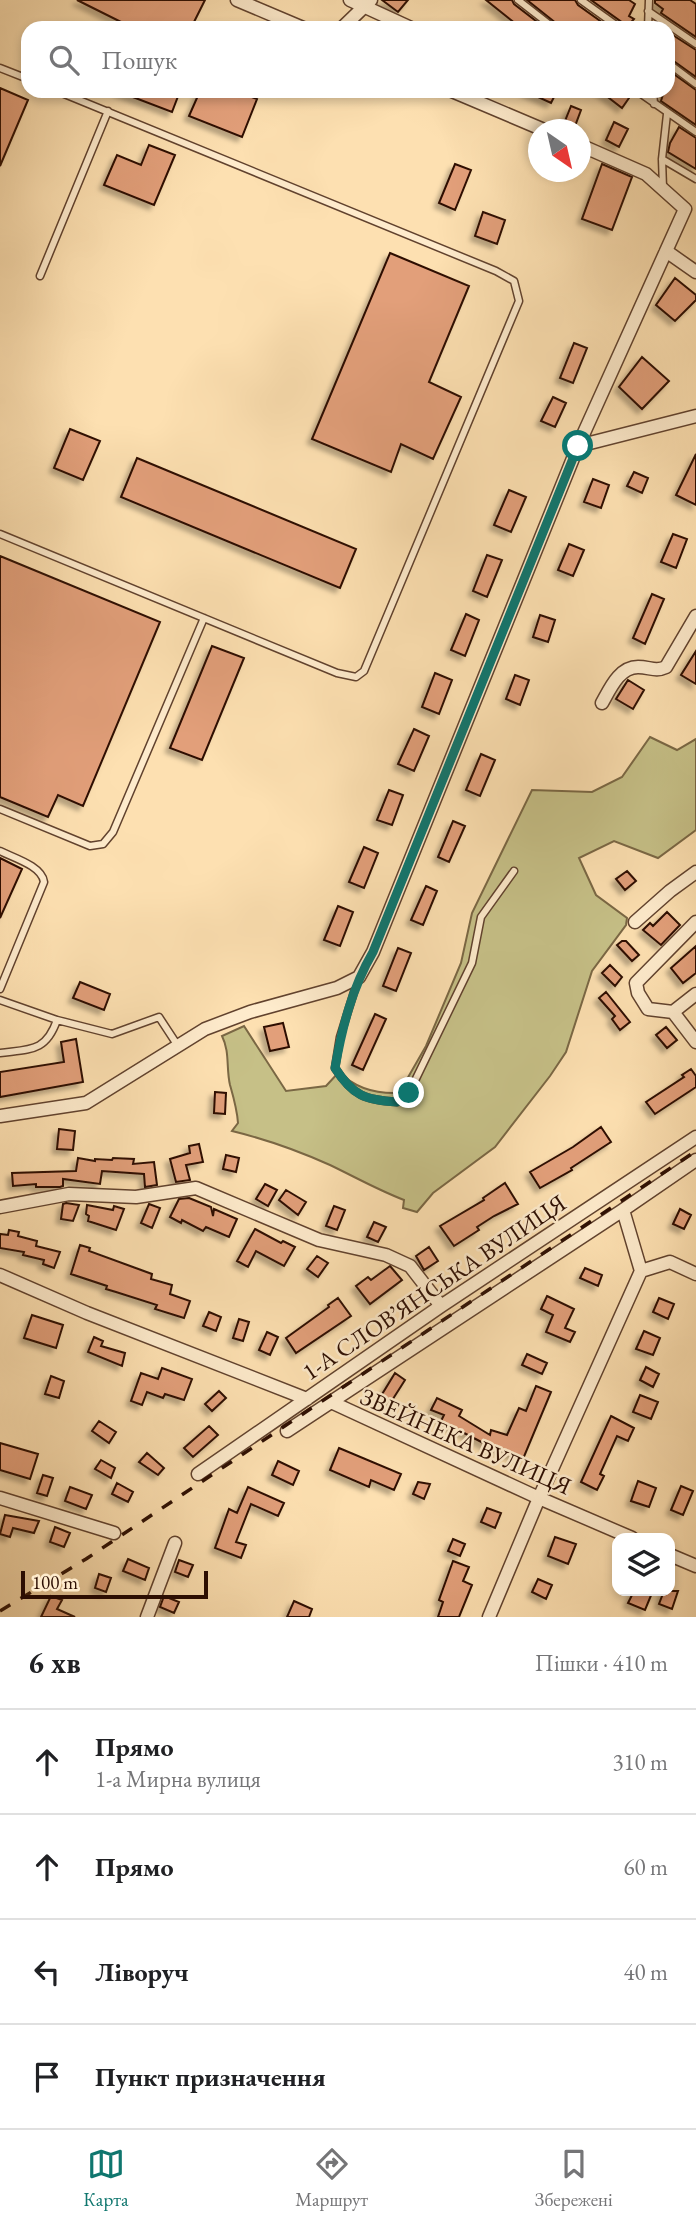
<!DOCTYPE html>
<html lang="uk">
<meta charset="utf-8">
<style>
:root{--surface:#fff;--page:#f2f2f2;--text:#202124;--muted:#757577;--line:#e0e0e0;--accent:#0f766e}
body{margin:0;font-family:"EB Garamond",serif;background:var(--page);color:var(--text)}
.controls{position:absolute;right:21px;bottom:21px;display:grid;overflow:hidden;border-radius:14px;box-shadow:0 4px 10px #0003}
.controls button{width:63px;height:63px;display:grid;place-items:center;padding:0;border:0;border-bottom:2px solid var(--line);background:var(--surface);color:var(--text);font:35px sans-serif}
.compass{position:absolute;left:528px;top:119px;width:63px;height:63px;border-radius:50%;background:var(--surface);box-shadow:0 4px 10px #0003;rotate:146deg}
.scale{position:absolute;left:21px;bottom:18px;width:187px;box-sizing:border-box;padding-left:7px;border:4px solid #2d0e02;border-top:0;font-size:19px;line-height:24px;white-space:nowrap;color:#2d0e02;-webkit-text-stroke:5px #feebcc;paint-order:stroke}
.stop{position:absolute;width:21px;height:21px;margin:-16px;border:5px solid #0f766e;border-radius:50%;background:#fff}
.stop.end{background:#0f766e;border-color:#fff;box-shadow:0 2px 7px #0008}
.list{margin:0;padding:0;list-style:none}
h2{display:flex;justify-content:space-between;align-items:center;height:91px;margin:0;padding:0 28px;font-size:30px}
h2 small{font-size:23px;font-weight:400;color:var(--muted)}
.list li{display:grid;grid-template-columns:46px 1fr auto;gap:21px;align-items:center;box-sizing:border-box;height:105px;padding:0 28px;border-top:2px solid var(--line)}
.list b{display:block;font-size:26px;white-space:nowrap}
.list p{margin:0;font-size:23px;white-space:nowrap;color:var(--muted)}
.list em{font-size:23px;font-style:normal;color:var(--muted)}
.icon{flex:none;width:38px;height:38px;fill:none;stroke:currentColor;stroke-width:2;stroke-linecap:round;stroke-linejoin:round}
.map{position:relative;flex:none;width:696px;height:1617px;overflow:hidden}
.search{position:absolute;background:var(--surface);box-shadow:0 4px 10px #0003;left:21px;right:21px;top:21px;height:77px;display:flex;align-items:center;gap:18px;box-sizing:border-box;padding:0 24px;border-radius:21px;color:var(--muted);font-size:26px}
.sheet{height:511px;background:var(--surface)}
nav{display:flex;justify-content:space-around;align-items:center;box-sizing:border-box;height:98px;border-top:2px solid var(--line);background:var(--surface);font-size:19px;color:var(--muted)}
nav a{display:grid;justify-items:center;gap:4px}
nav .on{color:var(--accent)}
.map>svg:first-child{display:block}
</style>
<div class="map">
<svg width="696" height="1617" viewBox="0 0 696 1617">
<defs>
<filter id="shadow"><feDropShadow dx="-4.5" dy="4.5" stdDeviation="2" flood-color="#0004"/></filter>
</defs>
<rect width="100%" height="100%" fill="#fde0b1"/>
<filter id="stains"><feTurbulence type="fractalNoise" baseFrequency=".00286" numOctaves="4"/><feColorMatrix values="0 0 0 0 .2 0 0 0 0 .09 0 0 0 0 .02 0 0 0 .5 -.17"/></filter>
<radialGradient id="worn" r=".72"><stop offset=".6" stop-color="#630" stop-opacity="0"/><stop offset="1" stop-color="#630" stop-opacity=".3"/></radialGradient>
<path fill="#c6c087" stroke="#7a6744" stroke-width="2" d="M650,737l27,13 19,-11v91l-38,28 -44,-17 -35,17 17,37 31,23 -1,7 -34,46 -26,81 -16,24 -55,71 -62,46 -16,19 -14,-4 1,-8c-26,-10 -49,-23 -74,-35 -31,-14 -65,-26 -98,-34l6,-8c-1,-14 -4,-24 -8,-38 -4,-17 0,-33 -8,-49l22,-10 42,65 40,-5 13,-14c17,17 37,22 60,21l27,-47 35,-83 11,-50 60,-123 60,2 30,-15z"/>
<path fill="#e29f7a" stroke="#2d0e02" stroke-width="2" filter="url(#shadow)" d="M77,0h128l-14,28h-58z
M382,0h26l-10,12z
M486,0h26l2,4 31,24h-24z
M527,0h48l3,5 32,23h-50l-3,-4z
M591,0h38l6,4 -6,12 5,3 -8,9 -3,-5z
M655,0h35l6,4v33l-35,-24 2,-4 -8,-6z
M668,32l28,18v27l-28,-20z
M668,70l28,20v35l-35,-24 3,-10h4z
M0,88l28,12 -28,66z
M117,91h63l-8,21z
M200,91h36l21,8 -15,38 -53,-21z
M525,91h32l-6,12z
M600,91h20l9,7 -7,10z
M571,106l10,4 -6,16 -10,-5z
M614,122l14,7 -9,18 -13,-7z
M679,127l17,11v31l-28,-17 2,-9z
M149,145l26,10 -21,50 -50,-20 13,-30 24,10z
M455,164l16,6 -16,40 -16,-7z
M602,164l30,13 -20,53 -30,-11z
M483,212l22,8 -8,24 -22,-8z
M390,253l79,33 -40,96 32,15 -28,62 -32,-15 -10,28 -79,-33z
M675,278l21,17v5l-21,21 -19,-16z
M574,343l13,5 -14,35 -13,-5z
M642,357l27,24 -27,28 -23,-22z
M553,397l13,6 -11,24 -14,-6z
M70,429l30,12 -17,39 -29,-12z
M696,454v51l-20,-10z
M137,458l219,91 -16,39 -219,-91z
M634,472l14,6 -6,15 -15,-7z
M593,479l16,6 -8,23 -17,-6z
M509,490l17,7 -15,35 -17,-7z
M673,534l14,5 -11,29 -15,-6z
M569,544l15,6 -11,26 -15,-6z
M487,555l15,5 -15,37 -14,-6z
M0,556l160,66 -77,184 -25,-11 -10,22 -48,-20z
M652,594l12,5 -19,45 -12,-6z
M466,614l13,6 -14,36 -14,-6z
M540,615l15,5 -7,22 -15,-5z
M212,646l32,12 -42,102 -32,-12z
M696,651v33l-15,-9z
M435,673l17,7 -13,34 -17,-7z
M515,675l14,5 -9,25 -14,-6z
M628,680l16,10 -11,19 -17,-10z
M414,729l15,7 -15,35 -16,-7z
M481,754l14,6 -15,36 -14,-6z
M389,790l14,5 -11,30 -15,-5z
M453,821l12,5 -16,36 -11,-5z
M364,847l14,6 -14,35 -15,-6z
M0,858l22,11 -22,49z
M627,871l9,10 -11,9 -9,-11z
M426,886l11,5 -14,34 -12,-5z
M338,906l15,6 -13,34 -16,-6z
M667,912l13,13 -19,20 -18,-15 7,-7 3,3z
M622,941h4l13,14 -7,6 -15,-16z
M696,946v27l-13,10 -12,-15z
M398,948l13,5 -15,38 -13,-5z
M610,965l12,12 -7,9 -13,-13z
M80,982l30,12 -6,16 -31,-12z
M606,992l24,30 -10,8 -8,-11 3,-3 -16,-18z
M375,1014l11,5 -23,51 -11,-5z
M283,1023l6,24 -19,4 -6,-24z
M666,1027l11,13 -10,8 -11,-13z
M76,1039l7,43 -83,15v-25l64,-10 -3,-20z
M691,1069l5,7v11l-41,27 -9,-12 38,-25 -2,-2z
M215,1092l11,1 -1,21 -11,-1z
M601,1127l10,15 -40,26 1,2 -32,18 -10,-16 43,-25z
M59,1129l16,2 -2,19 -16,-1z
M199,1144l4,18 -17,3 4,15 -14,2 -6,-23 20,-6 -1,-7z
M226,1155l13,3 -3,14 -13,-3z
M78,1158l17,3v-2l17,1 1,-2 21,1 -1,5 21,-2 3,23 -12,2 -1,-13 -42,-3 -2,13 -37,-5v7l-3,1h-24v-3l-23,2 -1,-13 64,-2z
M505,1183l13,21 -24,12 -17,11 2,3 -25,16 -14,-20 44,-26 -1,-2z
M265,1184l12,6 -9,16 -12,-7z
M286,1190l20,12 -8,13 -19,-15z
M189,1198l22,9 2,9 1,-7 23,10 -8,18 -23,-10 -3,4 -21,-11 -1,3 -11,-6 9,-18z
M66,1203l13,2 -6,16 -12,-2 2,-15z
M149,1204l11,4 -8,20 -11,-5z
M87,1205l26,5 1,-4 10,3 -8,21 -28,-9 1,-5 -3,-2z
M334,1206l11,4 -8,20 -11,-4z
M680,1209l11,6 -7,14 -11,-5z
M374,1222l12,5 -8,15 -11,-5z
M255,1229l26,14 2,-2 12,6 -11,19 -28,-15 -8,16 -11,-6z
M9,1230l10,2 -1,4 19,5 -1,5 24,6 -6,16 -11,-4 1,-4 -21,-5 1,-3 -24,-4v-14l8,1z
M80,1245l10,3 -1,3 63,23 -1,5 21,6 -2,9 20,7 -6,17 -29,-9 2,-4 -41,-13 -10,-3 1,-3 -36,-12z
M429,1247l9,14 -14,9 -8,-14z
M317,1256l11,7 -10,14 -11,-8z
M390,1266l12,14 -32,24 -14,-18 12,-9 3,3z
M585,1268l17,7 -4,11 -18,-8z
M547,1296l27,13 -9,19 10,4 -5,10 -24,-10 7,-17 -12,-6z
M338,1298l13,18 -55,37 -10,-15 43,-31 -1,-2z
M659,1298l15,6 -6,15 -15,-7z
M209,1312l12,5 -5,14 -13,-5z
M32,1315l31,10 -7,23 -32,-10z
M239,1319l10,3 -6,19 -10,-3z
M644,1331l16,7 -7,17 -17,-6z
M267,1332l11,5 -8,18 -11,-5z
M94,1337l9,4 -2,5 24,7 -3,13 -34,-14z
M527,1354l20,9 -5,11 -20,-9z
M646,1367l13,7 -6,13 -13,-7z
M162,1368l30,11 -8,21 -19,-6 -2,4 -16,-6 -5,13 -11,-4 10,-28 17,6z
M395,1373l10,7 -14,22 -10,-6z
M51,1376l13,5 -5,17 -14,-4z
M536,1386l15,6 -28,67 -34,-13 -48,-25 3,-6 -13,-5 6,-12 25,12 -3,6 31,19 1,-5 16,5 12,-27 7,3z
M219,1391l7,7 -14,13 -7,-7z
M640,1395l18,7 -7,17 -18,-7z
M611,1416l23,12 -6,13 -11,-5 -17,38 4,2 -7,14 -16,-8z
M99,1421l17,11 -7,11 -17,-12z
M209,1426l9,9 -25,22 -9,-9z
M0,1443l38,11 -8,25 -30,-9z
M339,1448l62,26 -7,16 -23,-10 -2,7 -39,-17z
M147,1453l17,15 -6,7 -19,-13z
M101,1460l14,8 -4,10 -16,-9z
M278,1461l21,10 -6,14 -21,-10z
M43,1475l10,3 -6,18 -10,-3z
M638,1481l18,7 -7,19 -18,-6z
M418,1482l12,2 -6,15 -11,-5z
M117,1483l16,9 -5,10 -16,-8z
M681,1486l12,5 -10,24 -12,-5z
M70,1487l22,8 -6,14 -21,-8z
M248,1487l36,16 -6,13 -27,-12 -15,38 10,3 -5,13 -26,-10 14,-39 8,4z
M487,1508l14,5 -6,15 -14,-6z
M5,1515l34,6 -5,12 -21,-5 -3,9 -10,-3z
M55,1527l15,6 -6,14 -14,-5z
M555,1537l21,7 -8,20 -20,-8z
M453,1539l12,5 -5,12 -12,-5z
M128,1559l21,9 -4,12 -22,-9z
M179,1560l14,5 -5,12 -13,-5z
M453,1561l16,6 -6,14 9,4 -13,32h-21l5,-15 -4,-2z
M99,1574l12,4 -5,14 -11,-4z
M538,1579l14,6 -6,14 -14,-7z
M634,1591l18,2 -7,17 -17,-7z
M664,1591h14l-6,18 -13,-5z
M51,1596l11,4 -5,9 18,8h-34z
M164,1596l15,6 -5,11 -14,-6z
M294,1601l18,8 -3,8h-22z"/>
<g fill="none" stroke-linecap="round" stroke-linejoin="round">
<defs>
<path id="service" d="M518,0l36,28
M581,0l39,28
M648,11l48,33
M648,28l1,-28
M668,63l28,21
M0,68l28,11
M637,91l59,41
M653,91l1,13
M662,159l34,20
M663,188l-1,-29 5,-45
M40,276l68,-165
M0,534l337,139 19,4 8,-6 155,-370 -5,-20 -18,-10 -439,-180
M0,809l90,37 13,-2 10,-12 91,-214
M0,851c14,7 42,15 44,31l-44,107
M358,979l-18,58 -5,31c18,28 30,32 62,34l12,-9 63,-130 9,-46 33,-46
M0,1000l57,20c-11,32 -27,29 -57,33
M57,1020l55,14 47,-17 19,29"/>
<path id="minor" d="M237,0l66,28
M350,0l61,28
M342,28l29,-28
M452,91l92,39
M666,251l30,21
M578,446l118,-30
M602,703c8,-14 17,-36 36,-36 12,0 17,5 28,0l30,-51
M635,922l35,-31 26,-19
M696,922l-60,61 2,10 10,16 25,3 23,30
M673,1012l23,-18
M0,1116l86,-13 119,-74 45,-17 87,-24 22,-11 14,-25 205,-506 107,-237 -39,-35 -66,-29
M0,1207l69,-13 67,3 60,-9 123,52 67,15 24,11 31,40
M641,1271l-18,-61 73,-50
M641,1271l29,-9 26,12
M0,1275l87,38 220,86
M331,1402l292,-192
M287,1431l44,-29 208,96 93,40
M198,1474l243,-168 255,-169
M0,1498l114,35
M670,1555l26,11
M147,1617l28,-74
M489,1617l50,-119 102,-227"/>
</defs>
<use href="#service" stroke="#61422e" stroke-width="9"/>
<use href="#minor" stroke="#61422e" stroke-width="15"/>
<use href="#service" stroke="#feebcc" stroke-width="6"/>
<use href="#minor" stroke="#feebcc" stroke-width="12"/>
<path stroke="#2d0e02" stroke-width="3.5" stroke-dasharray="12 12" stroke-linecap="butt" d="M0,1611l86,-52 610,-408"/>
</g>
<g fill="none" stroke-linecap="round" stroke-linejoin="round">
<path stroke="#0f766e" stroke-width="9" d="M409,1093l-12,9c-32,-2 -44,-6 -62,-34 7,-40 17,-80 38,-116l205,-506"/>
</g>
<g text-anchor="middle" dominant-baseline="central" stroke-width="5" stroke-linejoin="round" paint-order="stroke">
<g font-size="24" fill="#2d0e02" stroke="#feebcc">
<text transform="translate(434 1287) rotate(-34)">1-А СЛОВ’ЯНСЬКА ВУЛИЦЯ</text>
<text transform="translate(466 1441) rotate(24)">ЗВЕЙНЕКА ВУЛИЦЯ</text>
</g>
</g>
<rect width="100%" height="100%" filter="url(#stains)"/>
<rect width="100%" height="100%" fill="url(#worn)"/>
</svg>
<div class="controls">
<button><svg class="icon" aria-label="layers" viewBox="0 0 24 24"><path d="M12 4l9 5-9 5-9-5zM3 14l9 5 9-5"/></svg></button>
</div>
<svg class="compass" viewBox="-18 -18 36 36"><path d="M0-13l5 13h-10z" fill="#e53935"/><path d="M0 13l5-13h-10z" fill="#757577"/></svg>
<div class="scale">100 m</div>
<div class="stop" style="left:578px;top:446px"></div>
<div class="stop end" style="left:409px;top:1093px"></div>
<div class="search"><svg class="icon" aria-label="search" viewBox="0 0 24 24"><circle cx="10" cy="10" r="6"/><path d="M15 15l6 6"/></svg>Пошук</div>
</div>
<section class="sheet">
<h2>6 хв<small>Пішки · 410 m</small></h2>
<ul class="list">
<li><svg class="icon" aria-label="ahead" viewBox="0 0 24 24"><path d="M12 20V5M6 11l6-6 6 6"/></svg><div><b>Прямо</b><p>1-а Мирна вулиця</p></div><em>310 m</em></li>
<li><svg class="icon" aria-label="ahead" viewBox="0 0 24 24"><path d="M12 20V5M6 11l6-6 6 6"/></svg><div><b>Прямо</b></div><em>60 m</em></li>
<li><svg class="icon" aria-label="left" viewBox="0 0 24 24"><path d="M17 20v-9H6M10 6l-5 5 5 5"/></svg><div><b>Ліворуч</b></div><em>40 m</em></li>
<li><svg class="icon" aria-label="arrive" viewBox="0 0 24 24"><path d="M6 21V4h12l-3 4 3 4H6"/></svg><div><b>Пункт призначення</b></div></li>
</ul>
</section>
<nav>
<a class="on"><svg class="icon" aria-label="map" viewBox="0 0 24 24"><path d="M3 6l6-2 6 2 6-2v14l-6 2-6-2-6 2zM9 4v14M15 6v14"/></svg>Карта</a>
<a><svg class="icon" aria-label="directions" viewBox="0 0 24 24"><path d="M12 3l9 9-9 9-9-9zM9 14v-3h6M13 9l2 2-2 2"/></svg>Маршрут</a>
<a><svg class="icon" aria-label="saved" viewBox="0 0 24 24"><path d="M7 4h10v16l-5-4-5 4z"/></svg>Збережені</a>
</nav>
